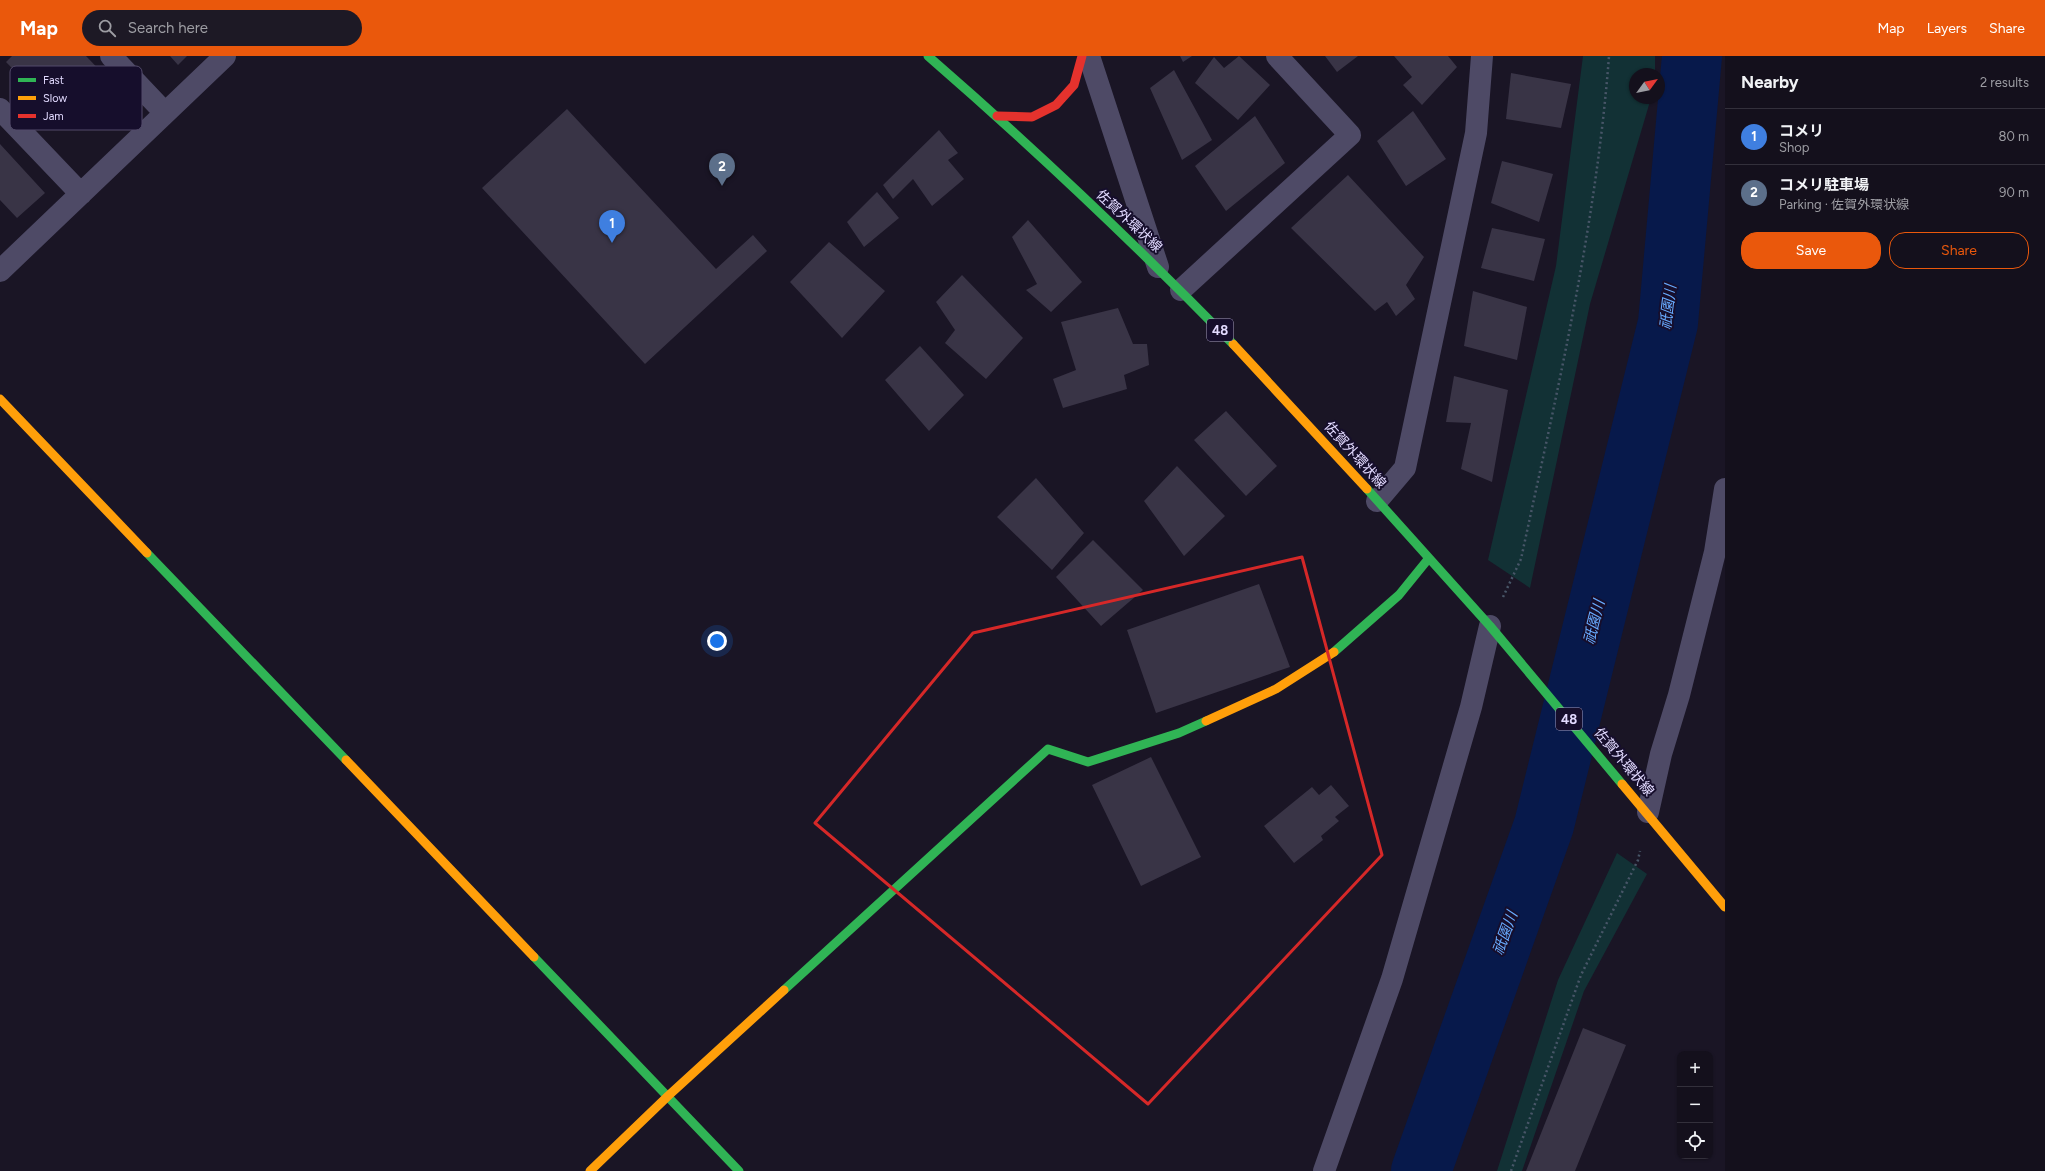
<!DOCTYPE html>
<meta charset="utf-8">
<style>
:root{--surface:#14101c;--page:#1d1925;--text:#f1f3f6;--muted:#9d9da3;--line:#33303b;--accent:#ea580c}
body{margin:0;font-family:Figtree,"Noto Sans JP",sans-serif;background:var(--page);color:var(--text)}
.controls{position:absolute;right:12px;bottom:12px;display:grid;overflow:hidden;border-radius:8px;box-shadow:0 1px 3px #0004}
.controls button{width:36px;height:36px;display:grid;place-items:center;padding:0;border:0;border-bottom:1px solid var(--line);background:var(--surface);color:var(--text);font:20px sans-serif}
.compass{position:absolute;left:1629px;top:12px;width:36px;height:36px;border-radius:50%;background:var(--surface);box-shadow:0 1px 3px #0004;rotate:57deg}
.you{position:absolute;left:717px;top:585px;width:14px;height:14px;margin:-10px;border:3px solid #fff;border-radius:50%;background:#1a73e8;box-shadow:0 0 0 6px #1a73e833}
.badge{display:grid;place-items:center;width:26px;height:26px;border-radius:50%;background:var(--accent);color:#fff;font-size:13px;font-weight:700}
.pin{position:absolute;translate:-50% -33px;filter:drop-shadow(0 1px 2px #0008)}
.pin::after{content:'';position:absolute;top:21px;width:14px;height:12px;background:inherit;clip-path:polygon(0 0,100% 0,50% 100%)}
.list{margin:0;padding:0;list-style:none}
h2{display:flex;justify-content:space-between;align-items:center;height:52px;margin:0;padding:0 16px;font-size:17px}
h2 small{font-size:13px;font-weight:400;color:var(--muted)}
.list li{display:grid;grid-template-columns:26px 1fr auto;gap:12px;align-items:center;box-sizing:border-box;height:56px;padding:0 16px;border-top:1px solid var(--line)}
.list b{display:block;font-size:15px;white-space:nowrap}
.list p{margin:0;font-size:13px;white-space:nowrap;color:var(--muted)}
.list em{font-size:13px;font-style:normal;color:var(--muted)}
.actions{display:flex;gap:8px;padding:12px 16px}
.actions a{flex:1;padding:9px 0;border:1px solid var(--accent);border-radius:16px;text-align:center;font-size:14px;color:var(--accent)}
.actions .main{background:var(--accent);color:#fff}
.icon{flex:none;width:22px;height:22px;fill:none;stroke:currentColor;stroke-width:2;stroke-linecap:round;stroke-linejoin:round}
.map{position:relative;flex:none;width:1725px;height:1115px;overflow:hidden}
header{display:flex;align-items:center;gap:24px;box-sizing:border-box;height:56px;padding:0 20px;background:var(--accent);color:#fff}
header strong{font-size:19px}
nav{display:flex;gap:22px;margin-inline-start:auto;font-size:14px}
.search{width:280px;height:36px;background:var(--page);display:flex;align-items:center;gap:10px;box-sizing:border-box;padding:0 14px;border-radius:22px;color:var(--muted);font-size:15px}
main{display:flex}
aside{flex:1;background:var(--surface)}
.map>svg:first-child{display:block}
</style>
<header>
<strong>Map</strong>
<div class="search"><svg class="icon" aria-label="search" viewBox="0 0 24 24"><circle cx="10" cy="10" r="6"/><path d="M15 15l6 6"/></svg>Search here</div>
<nav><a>Map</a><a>Layers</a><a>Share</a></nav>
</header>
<main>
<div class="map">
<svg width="1725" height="1115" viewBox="0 0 1725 1115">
<rect width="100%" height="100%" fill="#1a1525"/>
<path fill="#123135" d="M1583,0h72v18h-20v24h16l-61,206 -60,284 -42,-28 68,-294z
M1617,797l30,21 -63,117 -62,180h-25l61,-191z"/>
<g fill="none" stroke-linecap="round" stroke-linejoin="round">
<path stroke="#07194b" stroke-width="60" d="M1421,1115l123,-346 124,-502 24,-267"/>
</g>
<path fill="#393446" d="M12,0h74l24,25 -9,9 -11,-11 -34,34 -50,-51z
M170,0h17l-9,9z
M1180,0h12l-9,6z
M1239,0l31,29 -32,35 -43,-37 19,-26 10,11z
M1325,0h33l-21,16z
M1394,0h54l9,11 -35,38 -19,-20 9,-8z
M1174,14l38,70 -30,20 -32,-72z
M1511,17l60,11 -10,44 -55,-9z
M567,53l149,160 37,-34 14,16 -122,113 -163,-176z
M1413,55l33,48 -40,27 -29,-45z
M1255,60l30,47 -59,48 -31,-45z
M939,74l19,23 -10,7 16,19 -32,27 -19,-27 -20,20 -10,-14z
M0,88l45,49 -28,25 -17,-18z
M1502,105l51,13 -14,48 -48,-19z
M1348,119l76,82 -18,28 9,14 -19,17 -9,-14 -12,9 -84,-83z
M877,136l22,26 -35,29 -17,-25z
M1028,164l54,62 -31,30 -25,-22 11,-6 -25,-47z
M1492,172l53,11 -11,42 -53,-13z
M829,186l56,49 -43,47 -52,-56z
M962,219l61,63 -37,41 -41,-36 10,-13 -19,-28z
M1473,235l54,16 -10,53 -53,-14z
M1118,252l15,36h14l2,21 -25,10 3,14 -64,19 -10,-29 23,-9 -15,-48z
M920,290l44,49 -35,36 -44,-51z
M1454,320l54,14 -16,92 -31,-13 10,-46 -25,-1z
M1226,355l51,55 -31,30 -52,-56z
M1177,410l48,50 -41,40 -40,-55z
M1036,422l48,55 -32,37 -55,-53z
M1093,484l50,50 -42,36 -45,-49z
M1259,528l31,83 -134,46 -29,-83z
M1151,701l50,100 -60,29 -49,-101z
M1331,729l18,21 -14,11 4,4 -18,15 2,4 -29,23 -30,-37 48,-39 7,8z
M1583,972l43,17 -51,126h-49z"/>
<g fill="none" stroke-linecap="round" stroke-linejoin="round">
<path stroke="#485668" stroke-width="2.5" stroke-dasharray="2 3" stroke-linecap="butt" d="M1503,541l18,-38c36,-167 75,-332 88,-503
M1511,1115l70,-196 57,-115 2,-9"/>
<path stroke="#4e4a66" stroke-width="22" d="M111,0l54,57
M1089,0l69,211
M0,53l81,85
M0,215l225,-215
M1181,234l169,-155 -73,-79
M1377,445l28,-33 71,-335 6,-77
M1648,756l13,-58 18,-59 36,-143 10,-63
M1324,1115l68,-192 79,-272 19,-81"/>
<path stroke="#30b455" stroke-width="9" d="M928,0c106,92 207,188 305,288
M1367,433l123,137 132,158
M147,497l199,207
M1334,596l65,-57 30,-37
M534,901l205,214
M784,934l264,-241 40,13 91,-29 27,-12"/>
<path stroke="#ff9f0a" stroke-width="9" d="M1233,288l134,145
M0,343l147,154
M1206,665l70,-32 58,-37
M346,704l188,197
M1622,728l103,123
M590,1115l78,-75 116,-106"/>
<path stroke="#e5322d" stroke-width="9" d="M997,60l35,1 24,-12 18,-20 8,-29"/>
</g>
<path fill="none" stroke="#d62828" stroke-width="3" stroke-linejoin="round" d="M1302,501l80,298 -234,249 -333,-281 158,-190z"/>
<g text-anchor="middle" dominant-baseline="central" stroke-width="4" stroke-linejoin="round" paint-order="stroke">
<g fill="#160e2c" stroke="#a59dc0" stroke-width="1">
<rect x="1207" y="263" width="26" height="22" rx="3"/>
<rect x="1556" y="652" width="26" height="22" rx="3"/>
</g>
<g font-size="13" font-weight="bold" fill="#e2daff">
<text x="1220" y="274">48</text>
<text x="1569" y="663">48</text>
</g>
<g font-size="14" fill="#e2daff" stroke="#160e2c">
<text transform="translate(1129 165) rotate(43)">佐賀外環状線</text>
<text transform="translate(1355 399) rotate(48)">佐賀外環状線</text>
<text transform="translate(1624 706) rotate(50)">佐賀外環状線</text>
</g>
<g font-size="15" font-style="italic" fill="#68abff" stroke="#160e2c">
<text transform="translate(1668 251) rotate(-83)">祇園川</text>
<text transform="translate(1594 566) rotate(-76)">祇園川</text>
<text transform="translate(1505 877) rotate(-70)">祇園川</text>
</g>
</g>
<rect x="10" y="10" width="132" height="64" rx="6" fill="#160e2c" stroke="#534b6b" stroke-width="1"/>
<rect x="18" y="22" width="18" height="4" fill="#30b455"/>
<rect x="18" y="40" width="18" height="4" fill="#ff9f0a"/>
<rect x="18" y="58" width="18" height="4" fill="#e5322d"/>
<g font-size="11" fill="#e2daff">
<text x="43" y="28">Fast</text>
<text x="43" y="46">Slow</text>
<text x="43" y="64">Jam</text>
</g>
</svg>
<div class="controls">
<button>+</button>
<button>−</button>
<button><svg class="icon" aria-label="locate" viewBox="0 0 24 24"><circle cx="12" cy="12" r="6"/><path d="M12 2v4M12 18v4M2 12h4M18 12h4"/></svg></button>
</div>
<svg class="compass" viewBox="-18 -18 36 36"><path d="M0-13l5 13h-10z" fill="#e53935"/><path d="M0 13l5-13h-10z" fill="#9d9da3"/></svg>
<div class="you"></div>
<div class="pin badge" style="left:612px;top:187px;background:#3f7fe0">1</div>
<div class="pin badge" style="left:722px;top:130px;background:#5c6f8a">2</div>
</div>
<aside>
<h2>Nearby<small>2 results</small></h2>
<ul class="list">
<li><span class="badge" style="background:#3f7fe0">1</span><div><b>コメリ</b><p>Shop</p></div><em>80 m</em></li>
<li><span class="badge" style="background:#5c6f8a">2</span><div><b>コメリ駐車場</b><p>Parking · 佐賀外環状線</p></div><em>90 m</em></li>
</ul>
<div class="actions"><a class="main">Save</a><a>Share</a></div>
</aside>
</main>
